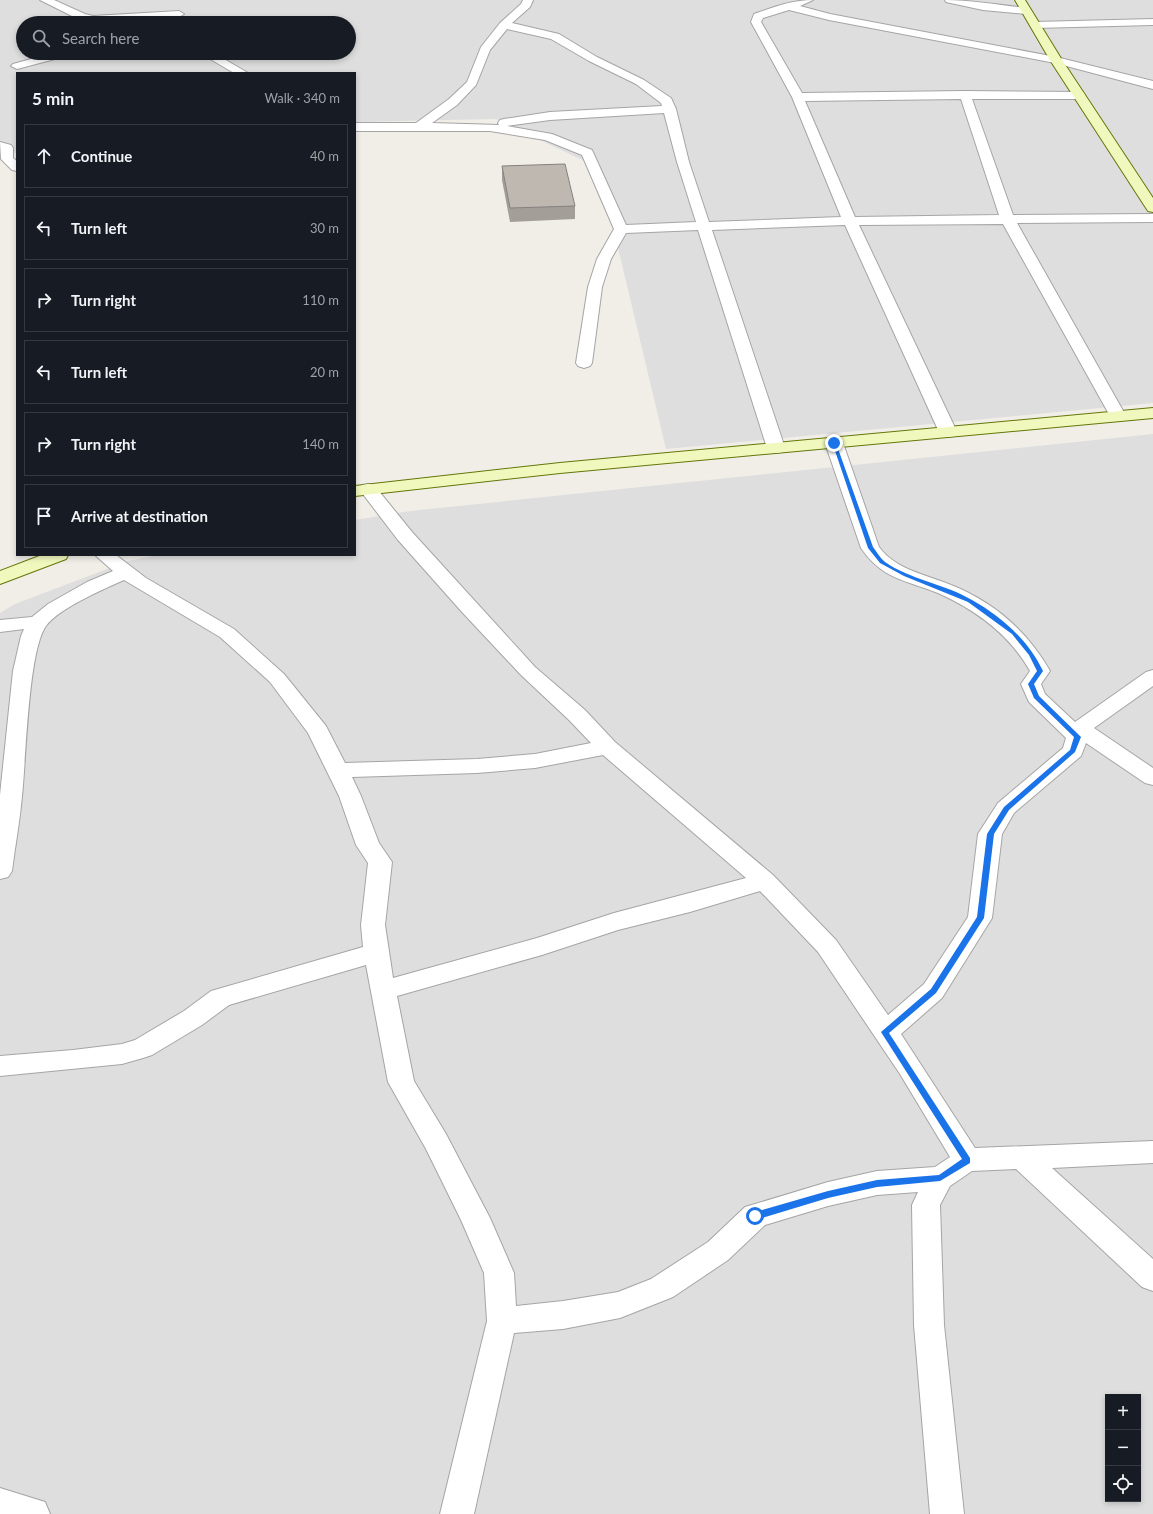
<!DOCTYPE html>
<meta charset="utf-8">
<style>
:root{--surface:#171b24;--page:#242831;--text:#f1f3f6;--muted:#9ea1a6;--line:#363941}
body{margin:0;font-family:Lato,sans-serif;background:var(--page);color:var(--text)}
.controls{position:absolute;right:12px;bottom:12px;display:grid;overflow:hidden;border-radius:0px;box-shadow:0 2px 6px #0003}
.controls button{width:36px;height:36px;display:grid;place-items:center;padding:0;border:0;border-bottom:1px solid var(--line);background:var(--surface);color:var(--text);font:20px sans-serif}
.stop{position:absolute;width:12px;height:12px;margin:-9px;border:3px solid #1a73e8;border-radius:50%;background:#fff}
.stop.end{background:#1a73e8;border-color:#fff;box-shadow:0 1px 4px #0008}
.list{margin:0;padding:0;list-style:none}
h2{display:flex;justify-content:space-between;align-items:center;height:52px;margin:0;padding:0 16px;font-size:17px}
h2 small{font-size:13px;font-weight:400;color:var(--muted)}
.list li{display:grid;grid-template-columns:26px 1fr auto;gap:12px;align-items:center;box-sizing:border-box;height:64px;margin:0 8px 8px;padding:0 8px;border:1px solid var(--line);border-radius:0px}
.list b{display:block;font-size:15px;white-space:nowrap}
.list em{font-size:13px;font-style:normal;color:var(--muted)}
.icon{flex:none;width:22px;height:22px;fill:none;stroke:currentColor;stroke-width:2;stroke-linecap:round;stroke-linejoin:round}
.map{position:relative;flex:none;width:1153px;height:1514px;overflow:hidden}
.search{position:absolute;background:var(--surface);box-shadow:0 2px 6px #0003;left:16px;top:16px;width:340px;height:44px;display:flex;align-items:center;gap:10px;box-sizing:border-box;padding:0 14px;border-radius:22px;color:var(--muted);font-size:15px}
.panel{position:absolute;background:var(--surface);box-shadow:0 2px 6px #0003;left:16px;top:72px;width:340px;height:484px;border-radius:0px}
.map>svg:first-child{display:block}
</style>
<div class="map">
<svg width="1153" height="1514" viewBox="0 0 1153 1514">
<rect width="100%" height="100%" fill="#f1eee8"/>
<path fill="#dfdede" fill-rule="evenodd" d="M0,0h1153v403l-487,46 -67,-281 -103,-49 -141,3v-49h-338v80l-17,-3zM23,23h326v30h-326z
M1153,434v1080h-1153v-901l15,-9 113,-43 29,-6h198v-35l55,-9zM1108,1397h30v102h-30z"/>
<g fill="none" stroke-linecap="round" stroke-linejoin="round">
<defs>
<path id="minor" d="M40,0h14l31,14 8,2 86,-5 5,3 -5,3 -86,5 -15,-3z
M523,0h10l-3,7 -18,16 47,11 38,23 47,23 27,18 5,11 13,53 20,60 132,-5 -49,-120 -41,-75 3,-8c20,-7 38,-14 59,-14l-13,6 30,8 226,43 97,24v8l-98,-26 -226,-43 -40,-10 -26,8 -2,4 41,71 163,-2 118,1 2,3 -6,4h-107l41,116 140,-1v8l-136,1 109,193 -2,4 -6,1 -6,-1 -2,-4 -107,-192 -144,1 98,207 -3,4 -6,1 -6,-1 -3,-4 -94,-207 -133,5 73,218 -3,4 -6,1 -6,-1 -3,-4 -69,-218 -72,3 -15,26 -9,28 -10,76 -2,3 -6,2 -6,-2 -2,-3 12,-76 9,-28 17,-30 -32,-74 -37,-15 -55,-9h-135v-8h61l33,-24 18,-17 14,-35 19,-24 21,-19zM507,29l44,10 38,22 47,23 25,19 1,3 -112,6 -46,7 -4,1 -2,3 1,2 -67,-2 25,-18 19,-20 14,-35zM961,99l38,116 -144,2 -50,-116zM664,113l13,49 19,60 -70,3 -34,-75 -40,-16 -45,-8 43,-6z
M945,0c27,0 54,5 81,8l5,3 -5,3 -43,-4 -37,-8z
M1153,19v6l-118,3 -5,-3 5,-3z
M53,53h19l-2,2 -53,14 -6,-3 2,-2z
M200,53h14l34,20h-14z
M0,142l11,3 2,3v10l4,3v10l-5,-1 -11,-11z
M834,438l6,1 3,4 36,104c17,23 46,27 72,38 43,17 76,46 99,86l-9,13 4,10 30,28 71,-50 7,-2v16l-59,42 59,40v17l-8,-2 -59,-40 -5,13 -67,57 -12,21 -10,84 -50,80 -41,36 74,114 178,-7v22l-101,5 101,91v32l-11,-4 -126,-118 -44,2 -22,15 -10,19 4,120 20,189h-34l-16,-189 -2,-120 6,-13 -41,3 -49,11 -63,19 -37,35 -55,37 -53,21 -57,11 -49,4 -40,181h-34l47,-193 -3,-48 -23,-53 -35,-71 -38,-67 -22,-117 -137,40 -27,20 -50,30 -9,3 -21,6 -122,12v-20l73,-6 49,-6 13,-4 49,-29 27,-20 152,-44 -2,-22 7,-62 -12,-18 -17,-49 -31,-63 -38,-51 -50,-45 -96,-57c-20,9 -65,28 -78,46 -18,25 -20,135 -24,170 -2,25 -7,50 -10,75l-4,6 -8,2v-84l13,-124 8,-35 3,-7 -24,3v-12l32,-3 16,-13 39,-22 26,-11 -18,-16h21l30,23 88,51 50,45 42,52 19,37 132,-4 58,-5 56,-11 -22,-23 -48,-45 -59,-63 -64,-72 -39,-51 3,-4 6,-1 6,1 38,47 123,135 50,43 30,32 158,133 63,65 52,75 36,-31 44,-67 10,-83 20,-31 65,-55 3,-10 -37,-36 -8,-18 9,-13c-21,-37 -54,-61 -92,-78 -33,-13 -56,-14 -77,-45l-36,-105 3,-4zM603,755l143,123 -132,35 -77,25 -144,40 -8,-53 7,-63 -13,-19 -18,-47 -9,-19 125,-4 58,-5zM760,891l58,61 82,122 50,83 -15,10 -58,4 -49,11 -83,25 -37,35 -57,37 -33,13 -55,9 -47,5 -2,-33 -24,-55 -44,-84 -32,-53 -17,-85 145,-41 76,-25 72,-18z
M0,1488l45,14 5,12h-50z"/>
<path id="secondary" d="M1015,0h10l37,60 91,138v14l-5,-1 -2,-3 -96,-148z
M1153,408v10l-593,55 -205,23v-10l205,-23z
M42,555h26l-2,4 -66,25v-13z"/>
</defs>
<use href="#minor" stroke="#a5a5a5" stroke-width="2"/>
<use href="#secondary" stroke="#637708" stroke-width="2"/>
<use href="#minor" fill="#fff" fill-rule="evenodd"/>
<use href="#secondary" fill="#f1f8be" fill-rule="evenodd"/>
</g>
<path fill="#a39e98" d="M502,166l73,40v13l-65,3 -8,-42z"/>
<path fill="#beb8b1" stroke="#85817c" d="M565,164l10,42 -65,2 -8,-42z"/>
<path fill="#1a73e8" d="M832,442l4,1 37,104c4,5 7,11 12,15 26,18 60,22 87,38 30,17 56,40 71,71l-9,13 5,12 42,41 -6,15 -66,58 -15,24 -10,84 -48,75 -47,40 81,125v5l-30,18 -63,6 -49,11 -73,22 -3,-1v-6l76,-22 49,-11 62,-5 23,-16 -81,-127 50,-43 46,-72 10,-83 17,-27 66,-57 4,-13 -40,-39 -6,-14 9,-13 -8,-16 -17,-21 -44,-32 -64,-26 -24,-13 -12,-15z"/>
</svg>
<div class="controls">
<button>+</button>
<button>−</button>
<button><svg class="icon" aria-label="locate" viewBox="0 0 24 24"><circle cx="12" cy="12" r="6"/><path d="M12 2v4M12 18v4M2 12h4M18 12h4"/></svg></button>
</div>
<div class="stop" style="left:755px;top:1216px"></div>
<div class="stop end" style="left:834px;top:443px"></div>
<div class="search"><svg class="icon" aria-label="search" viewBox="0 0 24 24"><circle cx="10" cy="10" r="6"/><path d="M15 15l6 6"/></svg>Search here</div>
<section class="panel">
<h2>5 min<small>Walk · 340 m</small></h2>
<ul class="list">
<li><svg class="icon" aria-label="ahead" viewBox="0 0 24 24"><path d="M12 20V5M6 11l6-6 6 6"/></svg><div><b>Continue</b></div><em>40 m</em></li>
<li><svg class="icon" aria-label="left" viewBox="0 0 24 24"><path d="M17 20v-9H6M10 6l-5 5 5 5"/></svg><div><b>Turn left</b></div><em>30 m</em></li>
<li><svg class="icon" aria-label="right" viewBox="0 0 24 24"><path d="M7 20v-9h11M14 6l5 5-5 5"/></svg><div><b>Turn right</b></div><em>110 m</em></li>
<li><svg class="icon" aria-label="left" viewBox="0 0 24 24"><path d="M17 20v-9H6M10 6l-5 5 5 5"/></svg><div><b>Turn left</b></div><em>20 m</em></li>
<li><svg class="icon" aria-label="right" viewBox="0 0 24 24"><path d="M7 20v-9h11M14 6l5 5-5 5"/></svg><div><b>Turn right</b></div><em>140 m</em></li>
<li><svg class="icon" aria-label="arrive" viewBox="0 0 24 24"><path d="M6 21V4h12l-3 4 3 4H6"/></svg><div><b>Arrive at destination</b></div></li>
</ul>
</section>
</div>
